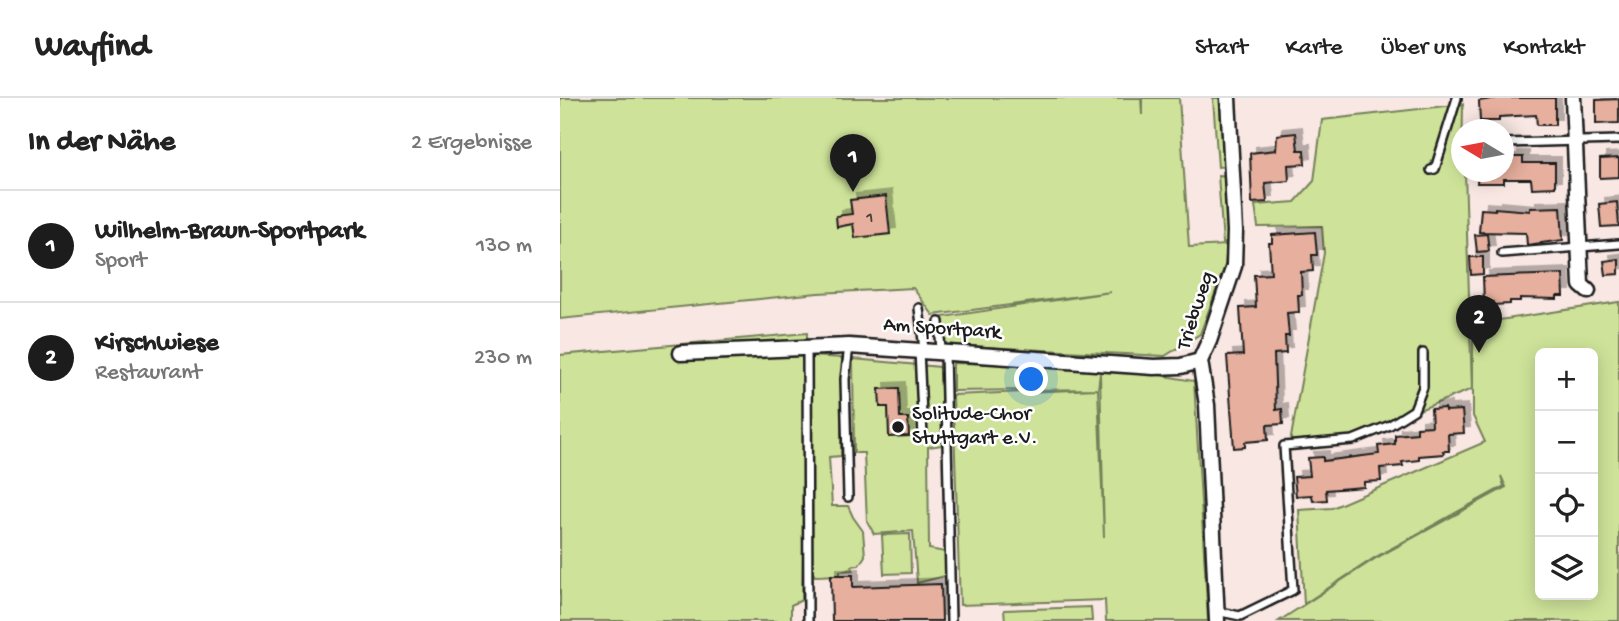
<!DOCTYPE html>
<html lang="de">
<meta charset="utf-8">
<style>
:root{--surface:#fff;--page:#f6f6f6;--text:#222;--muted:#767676;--line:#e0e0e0;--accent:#1c1c1c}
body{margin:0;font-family:"Gochi Hand",sans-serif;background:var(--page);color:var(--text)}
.controls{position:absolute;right:21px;bottom:21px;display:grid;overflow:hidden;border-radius:10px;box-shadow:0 4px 18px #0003}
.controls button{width:63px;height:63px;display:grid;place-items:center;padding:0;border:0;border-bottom:2px solid var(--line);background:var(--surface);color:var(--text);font:35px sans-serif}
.compass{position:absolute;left:891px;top:21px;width:63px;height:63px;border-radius:50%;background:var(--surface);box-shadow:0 4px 18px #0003;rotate:280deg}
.you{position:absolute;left:472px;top:282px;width:24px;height:24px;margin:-18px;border:5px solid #fff;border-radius:50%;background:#1a73e8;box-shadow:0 0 0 10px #1a73e833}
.badge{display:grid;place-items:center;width:46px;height:46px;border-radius:50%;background:var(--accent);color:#fff;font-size:23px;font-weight:700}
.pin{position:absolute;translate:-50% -58px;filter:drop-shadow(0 2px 4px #0008)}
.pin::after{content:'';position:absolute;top:37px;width:24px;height:21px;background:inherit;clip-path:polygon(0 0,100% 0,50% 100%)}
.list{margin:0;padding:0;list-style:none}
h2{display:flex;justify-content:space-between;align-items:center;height:91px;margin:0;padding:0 28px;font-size:30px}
h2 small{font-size:23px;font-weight:400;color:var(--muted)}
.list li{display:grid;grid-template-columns:46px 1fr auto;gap:21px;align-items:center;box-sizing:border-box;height:112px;padding:0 28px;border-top:2px solid var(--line)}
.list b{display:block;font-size:26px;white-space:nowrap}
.list p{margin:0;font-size:23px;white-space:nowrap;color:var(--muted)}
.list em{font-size:23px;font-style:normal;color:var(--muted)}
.icon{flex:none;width:38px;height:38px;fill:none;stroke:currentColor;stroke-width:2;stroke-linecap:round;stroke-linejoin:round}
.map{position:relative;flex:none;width:1059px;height:523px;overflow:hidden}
header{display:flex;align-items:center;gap:42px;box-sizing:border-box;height:98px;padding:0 35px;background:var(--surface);border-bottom:2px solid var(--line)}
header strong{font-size:33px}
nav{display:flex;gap:38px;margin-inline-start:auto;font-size:24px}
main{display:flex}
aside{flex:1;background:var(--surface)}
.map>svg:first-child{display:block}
</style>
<header>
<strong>Wayfind</strong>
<nav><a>Start</a><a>Karte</a><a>Über uns</a><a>Kontakt</a></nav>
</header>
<main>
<aside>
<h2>In der Nähe<small>2 Ergebnisse</small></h2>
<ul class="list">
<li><span class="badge">1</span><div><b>Wilhelm-Braun-Sportpark</b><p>Sport</p></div><em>130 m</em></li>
<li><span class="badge">2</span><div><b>Kirschwiese</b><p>Restaurant</p></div><em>230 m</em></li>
</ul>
</aside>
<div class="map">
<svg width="1059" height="523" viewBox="0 0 1059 523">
<defs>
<filter id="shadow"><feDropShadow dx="6" dy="-6" stdDeviation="0" flood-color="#0004"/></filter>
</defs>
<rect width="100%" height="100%" fill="#f8e7e2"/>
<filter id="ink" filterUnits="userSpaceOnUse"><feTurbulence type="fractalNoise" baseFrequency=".0143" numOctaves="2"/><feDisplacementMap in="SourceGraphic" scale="14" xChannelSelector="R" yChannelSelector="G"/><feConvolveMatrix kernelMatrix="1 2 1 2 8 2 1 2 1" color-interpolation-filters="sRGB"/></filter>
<g filter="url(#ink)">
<path fill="#cee399" stroke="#75805a" stroke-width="2" fill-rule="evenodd" d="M0,0h581l1,17v-17h37l10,149 38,-2 -2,21 -25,68 -35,22 -220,-11 -2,-28 168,-25 -178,23 -20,-27 -95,5 -258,26z
M653,0h9l5,68 -9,1z
M903,6l-1,68h3l7,217 -121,48 -61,6 34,-190 -2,-27 -64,1 -3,-22 40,-3 19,-21 8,-61z
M658,77l10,1 3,68 -8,-1z
M1059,204v319h-340l97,-63 130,-71 -5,-11 3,10 -130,72 -70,46 -5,-94 33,-2 153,-66 -12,-26v-92zM980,255h53v242h-53z
M247,235l-5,267 -11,5v16h-231v-266z
M252,258l30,2 -1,98 -12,1 3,49h16l5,11 10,14 2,25 -6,9 -7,1 1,4 -13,1v4l-25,1 -3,-5z
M293,261l87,8 3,78 -15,2 1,102 16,3v24l-28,7 -4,-52 -39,3 -7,-13 -3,-68h-10z
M393,265l148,2 93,16 14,240h-102l-1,-21 -145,5 -7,-210 145,-6 -145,2zM540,275l4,164 -6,-148z
M350,436l1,39 -27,1 -2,-39z
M531,509l1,14h-87l-1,-11z"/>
<path fill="#e7af9d" stroke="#1c1c1c" stroke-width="2" filter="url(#shadow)" d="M938,0h57v27h-18l-1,-10 -37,2v4h-19l-1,-20z
M1059,1v24l-23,1v-24z
M736,35l2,17h6l1,14 -17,1 1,16 -24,2 2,19 -15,1 -2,-50 26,-3 1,-15z
M952,59h11v6h32v24l-23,1 -1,-9h-27v4h-27l1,-11h25v-12h9z
M1059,60v19l-19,1v-19z
M326,98l4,38 -35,4 -2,-14 -16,3 -1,-11 16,-2 -2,-14z
M1057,104l2,24 -18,1 -2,-23z
M1001,109l2,33 -36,5 -1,-12 -47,-1 2,-23 14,1v-2l35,3v-3z
M755,134l2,23h-5l1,16 -12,1 1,23h-4l1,17 -12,1 2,23h-4l1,17 -12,1 2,56 6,-1 1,15 -16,1 1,15 -23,2v5l-11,1 -7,-92 16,-1 -3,-47 16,-1 -2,-32 17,-1 -2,-31h3v-8z
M927,136l2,17 -12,1 -2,-17z
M910,159h13v17l-12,1z
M1059,161v15l-13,1 -2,-14z
M1003,176l1,22h-7v3l-37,-1v3h-10v3l-17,1v-3h-9l-1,-25z
M339,290l1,30h8l1,18 -20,1 -1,-30h-8l-1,-18z
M885,310v3l17,-1 2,23 -16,1 1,17h-6l1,3 -25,2v4l-17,2 1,4 -23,2 1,13 -17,1v5l-38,3 1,10 -14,1 -1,-6 -16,1 -2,-19 16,-1 -2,-18 15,-1v4l56,-7 -1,-8 17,-2v-9l22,-2v-6l15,-1 -1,-17z
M271,477h22v12l88,-3 1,37h-110z"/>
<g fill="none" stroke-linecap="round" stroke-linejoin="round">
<defs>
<path id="service" d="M944,45l115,-3
M871,72l4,-1 22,-71
M942,155l117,-9
M359,210l5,41
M379,224l2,29
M247,249l1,274
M359,252l4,87
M385,254l6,269
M288,399l-3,-118 4,-33
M656,513l24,5 53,-26 -9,-144 69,-6 37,-15 24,-15 9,-23v-34"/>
<path id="minor" d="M1013,0l8,187 7,6
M121,255l168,-7 305,21 27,-1 19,-5
M657,523l-10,-216 -7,-44 9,-20 25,-75 1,-35 -7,-133"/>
</defs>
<use href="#service" stroke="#1c1c1c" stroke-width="12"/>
<use href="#minor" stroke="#1c1c1c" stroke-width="19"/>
<use href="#service" stroke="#fff" stroke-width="7"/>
<use href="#minor" stroke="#fff" stroke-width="14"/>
</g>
</g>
<circle fill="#1c1c1c" stroke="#fff" stroke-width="2.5" cx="338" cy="329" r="7"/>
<g text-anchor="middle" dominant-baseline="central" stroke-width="5" stroke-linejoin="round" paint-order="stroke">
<g font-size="18" fill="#4f413c">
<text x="310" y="120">1</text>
</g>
<g font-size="21" fill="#1c1c1c" stroke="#fff">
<text transform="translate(637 213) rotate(-72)">Triebweg</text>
<text transform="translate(382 232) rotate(4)">Am Sportpark</text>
</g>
<g font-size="21" fill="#1c1c1c" stroke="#fff" text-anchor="start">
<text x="352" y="317">Solitude-Chor<tspan x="352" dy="24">Stuttgart e.V.</tspan></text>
</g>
</g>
</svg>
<div class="controls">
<button>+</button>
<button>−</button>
<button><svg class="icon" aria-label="locate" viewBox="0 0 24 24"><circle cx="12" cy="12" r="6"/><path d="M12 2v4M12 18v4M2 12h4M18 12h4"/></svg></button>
<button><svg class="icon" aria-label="layers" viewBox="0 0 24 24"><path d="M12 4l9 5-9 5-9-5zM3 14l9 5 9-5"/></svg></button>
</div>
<svg class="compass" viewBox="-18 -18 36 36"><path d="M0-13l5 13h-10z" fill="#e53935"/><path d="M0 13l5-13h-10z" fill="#767676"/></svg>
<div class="you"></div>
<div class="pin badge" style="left:293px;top:94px">1</div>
<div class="pin badge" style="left:919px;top:255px">2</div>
</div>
</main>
